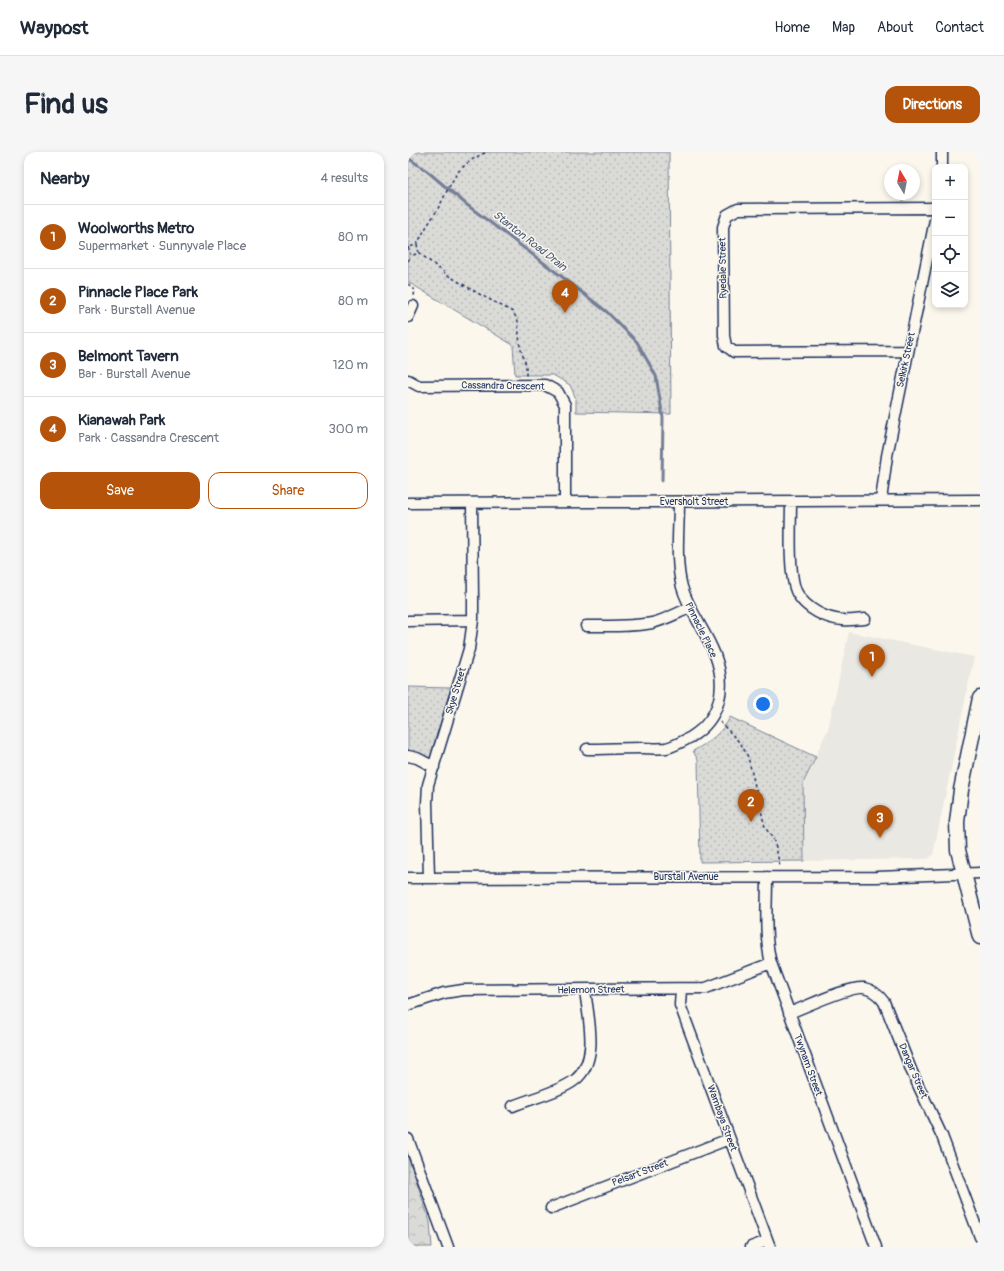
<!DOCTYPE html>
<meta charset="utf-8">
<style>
:root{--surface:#fff;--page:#f6f6f7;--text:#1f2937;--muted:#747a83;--line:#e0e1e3;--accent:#b45309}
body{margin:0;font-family:Pangolin,sans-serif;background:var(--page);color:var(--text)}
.controls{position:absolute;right:12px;top:12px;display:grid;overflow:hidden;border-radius:8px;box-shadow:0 2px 6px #0003}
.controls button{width:36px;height:36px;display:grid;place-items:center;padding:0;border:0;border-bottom:1px solid var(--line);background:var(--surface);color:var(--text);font:20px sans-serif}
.compass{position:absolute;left:476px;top:12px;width:36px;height:36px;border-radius:50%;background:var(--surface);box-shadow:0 2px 6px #0003;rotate:350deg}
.you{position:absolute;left:355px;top:552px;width:14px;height:14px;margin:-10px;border:3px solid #fff;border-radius:50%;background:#1a73e8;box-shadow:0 0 0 6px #1a73e833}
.badge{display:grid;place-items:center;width:26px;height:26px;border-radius:50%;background:var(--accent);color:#fff;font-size:13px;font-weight:700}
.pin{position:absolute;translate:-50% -33px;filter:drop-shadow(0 1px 2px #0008)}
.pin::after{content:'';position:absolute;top:21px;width:14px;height:12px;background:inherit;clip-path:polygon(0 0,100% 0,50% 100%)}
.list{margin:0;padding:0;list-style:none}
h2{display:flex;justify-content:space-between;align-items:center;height:52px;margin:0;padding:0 16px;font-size:17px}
h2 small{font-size:13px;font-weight:400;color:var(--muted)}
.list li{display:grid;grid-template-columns:26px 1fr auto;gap:12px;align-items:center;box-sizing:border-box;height:64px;padding:0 16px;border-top:1px solid var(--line)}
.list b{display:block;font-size:15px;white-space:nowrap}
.list p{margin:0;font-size:13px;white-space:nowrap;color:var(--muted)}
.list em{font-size:13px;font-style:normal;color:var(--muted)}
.actions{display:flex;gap:8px;padding:12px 16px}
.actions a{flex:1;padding:9px 0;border:1px solid var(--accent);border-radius:12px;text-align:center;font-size:14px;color:var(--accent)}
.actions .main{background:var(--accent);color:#fff}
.icon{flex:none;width:22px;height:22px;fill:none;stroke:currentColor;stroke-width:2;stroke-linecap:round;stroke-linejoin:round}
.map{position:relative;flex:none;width:572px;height:1095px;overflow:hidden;border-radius:12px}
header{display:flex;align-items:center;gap:24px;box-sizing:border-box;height:56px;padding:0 20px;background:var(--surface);border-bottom:1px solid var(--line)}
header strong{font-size:19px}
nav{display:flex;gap:22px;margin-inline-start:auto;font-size:14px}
.intro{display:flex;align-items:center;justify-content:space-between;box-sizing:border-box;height:96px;padding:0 24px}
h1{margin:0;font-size:28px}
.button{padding:10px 18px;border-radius:12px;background:var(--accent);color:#fff;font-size:14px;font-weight:700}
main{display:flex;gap:24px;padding:0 24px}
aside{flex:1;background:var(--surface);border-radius:12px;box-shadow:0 2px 6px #0003}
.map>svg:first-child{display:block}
</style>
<header>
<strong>Waypost</strong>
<nav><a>Home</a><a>Map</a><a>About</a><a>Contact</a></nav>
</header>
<div class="intro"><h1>Find us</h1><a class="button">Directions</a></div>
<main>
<aside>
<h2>Nearby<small>4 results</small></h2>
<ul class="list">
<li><span class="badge">1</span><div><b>Woolworths Metro</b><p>Supermarket · Sunnyvale Place</p></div><em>80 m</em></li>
<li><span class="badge">2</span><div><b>Pinnacle Place Park</b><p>Park · Burstall Avenue</p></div><em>80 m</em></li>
<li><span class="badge">3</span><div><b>Belmont Tavern</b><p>Bar · Burstall Avenue</p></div><em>120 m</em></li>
<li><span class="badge">4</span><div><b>Kianawah Park</b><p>Park · Cassandra Crescent</p></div><em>300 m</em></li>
</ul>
<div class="actions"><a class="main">Save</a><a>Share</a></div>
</aside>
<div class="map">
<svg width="572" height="1095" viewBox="0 0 572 1095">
<defs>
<pattern id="forest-crowns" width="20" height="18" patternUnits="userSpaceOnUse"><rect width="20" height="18" fill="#dadad7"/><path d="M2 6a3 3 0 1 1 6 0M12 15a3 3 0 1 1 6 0" fill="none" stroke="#babbbb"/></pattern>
<pattern id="park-dots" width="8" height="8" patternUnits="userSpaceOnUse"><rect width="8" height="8" fill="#dadad7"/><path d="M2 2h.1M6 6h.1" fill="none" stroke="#babbbb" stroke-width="1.8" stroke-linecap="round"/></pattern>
</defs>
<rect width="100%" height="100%" fill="#fbf7ec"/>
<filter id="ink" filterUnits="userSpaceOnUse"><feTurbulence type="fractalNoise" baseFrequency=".025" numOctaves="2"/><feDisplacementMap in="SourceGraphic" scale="8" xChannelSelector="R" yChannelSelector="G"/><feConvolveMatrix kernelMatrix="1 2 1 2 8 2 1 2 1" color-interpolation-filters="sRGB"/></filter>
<g filter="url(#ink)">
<path fill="#eae8e2" d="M441,480l125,25 -41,198 -5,4 -124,2 -1,-78 25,-54z"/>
<path fill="url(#forest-crowns)" stroke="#7a849a" d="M0,1004l22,66 2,25h-24z"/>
<path fill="url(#park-dots)" stroke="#7a849a" d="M0,0h261l2,262 -95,-2v-13l-6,-14 -17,-10h-38l-2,-30 -105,-63z
M0,535l43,1 -21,70 -22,-8z
M322,565l86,40 -13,26 1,78 -104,1 -2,-102 -5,-9c15,-8 30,-19 37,-34z"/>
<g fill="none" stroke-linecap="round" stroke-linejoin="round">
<path stroke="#747e96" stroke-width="3" d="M0,6l19,13 40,34 98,74 42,33 30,30 19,34 7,42 -1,63"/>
<defs>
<path id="street" d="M534,15v-15
M0,165l5,-11
M500,199l-174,1 -8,-6 -2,-10 -1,-109 4,-12 11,-6 197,-1
M0,228l11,6 126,-1 13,7 7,13v97
M473,348l6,-44 48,-236
M383,350c0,22 -3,74 6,91 9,16 29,26 46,27 7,1 15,-1 22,-1
M0,351l572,-3
M0,469l65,-1
M178,474c21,0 44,1 66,-3 13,-3 25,-10 38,-15
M179,597c18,0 37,-1 55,-1 7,0 16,1 24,0 9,-2 17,-7 25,-11 30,-19 36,-50 24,-82 -9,-24 -26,-44 -33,-68 -7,-26 -3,-58 -3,-85
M0,604l9,2 17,9
M21,725l-2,-74 1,-18 41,-136 4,-29v-21l-1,-96
M359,725c0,28 -3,59 4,86l105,284
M0,726l469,-1 103,-4
M273,837l-1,16 90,242
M0,853l36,-12 19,-3 243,-2 65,-25
M381,861c17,-6 59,-27 75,-25 9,2 15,7 20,14l28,70 30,64 38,101
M105,954c17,-7 48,-15 62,-26 25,-20 13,-62 10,-90
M0,987l40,108
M143,1056l178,-69
M343,1095l16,-6"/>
<path id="secondary" d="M572,546l-19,92 -4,32 1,28 22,87"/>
</defs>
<use href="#street" stroke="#1b2f5e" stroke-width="13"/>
<use href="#secondary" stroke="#1b2f5e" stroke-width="17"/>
<path stroke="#1b2f5e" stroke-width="1.5" stroke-dasharray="3 3" stroke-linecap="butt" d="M9,93c6,-14 15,-26 23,-40 5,-10 10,-21 16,-30 7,-10 21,-20 32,-23
M0,95l3,9 8,-3 -2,-8 -9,2
M11,101l30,23 32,19 32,17 5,9 2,26 6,18v11
M0,109l3,-5
M0,132l7,6 -1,6
M312,570l21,22 7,13 17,70 8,12 3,8 4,20"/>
<use href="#street" stroke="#fbf7ec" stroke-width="10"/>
<use href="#secondary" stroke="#fbf7ec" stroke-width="14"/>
</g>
</g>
<g text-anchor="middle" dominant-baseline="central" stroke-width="3" stroke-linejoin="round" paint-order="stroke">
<g font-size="10" fill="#1b2f5e" stroke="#fbf7ec">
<text transform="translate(315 116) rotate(-91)">Ryedale Street</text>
<text transform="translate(498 208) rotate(-78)">Selkirk Street</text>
<text transform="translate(95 234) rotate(1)">Cassandra Crescent</text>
<text x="286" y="350">Eversholt Street</text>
<text transform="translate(293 478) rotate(64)">Pinnacle Place</text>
<text transform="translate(48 539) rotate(-73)">Skye Street</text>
<text x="278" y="725">Burstall Avenue</text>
<text transform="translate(183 838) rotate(-1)">Helemon Street</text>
<text transform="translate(400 913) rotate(70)">Twynam Street</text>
<text transform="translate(505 919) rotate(67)">Dangar Street</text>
<text transform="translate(314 966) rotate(70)">Wambaya Street</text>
<text transform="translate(232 1021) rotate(-21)">Pelsart Street</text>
</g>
<g font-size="11" font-style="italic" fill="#47577a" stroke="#fbf7ec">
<text transform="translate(122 89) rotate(38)">Stanton Road Drain</text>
</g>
</g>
</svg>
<div class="controls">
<button>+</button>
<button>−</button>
<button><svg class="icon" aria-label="locate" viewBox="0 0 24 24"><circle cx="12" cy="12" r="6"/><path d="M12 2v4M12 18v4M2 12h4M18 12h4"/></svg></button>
<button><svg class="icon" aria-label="layers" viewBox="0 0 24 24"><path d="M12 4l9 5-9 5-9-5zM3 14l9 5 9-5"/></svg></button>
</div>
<svg class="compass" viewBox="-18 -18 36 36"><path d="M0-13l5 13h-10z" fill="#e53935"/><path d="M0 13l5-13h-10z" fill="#747a83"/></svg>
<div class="you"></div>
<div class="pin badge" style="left:464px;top:525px">1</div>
<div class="pin badge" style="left:343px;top:670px">2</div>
<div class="pin badge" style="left:472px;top:686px">3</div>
<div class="pin badge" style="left:157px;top:161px">4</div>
</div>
</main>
